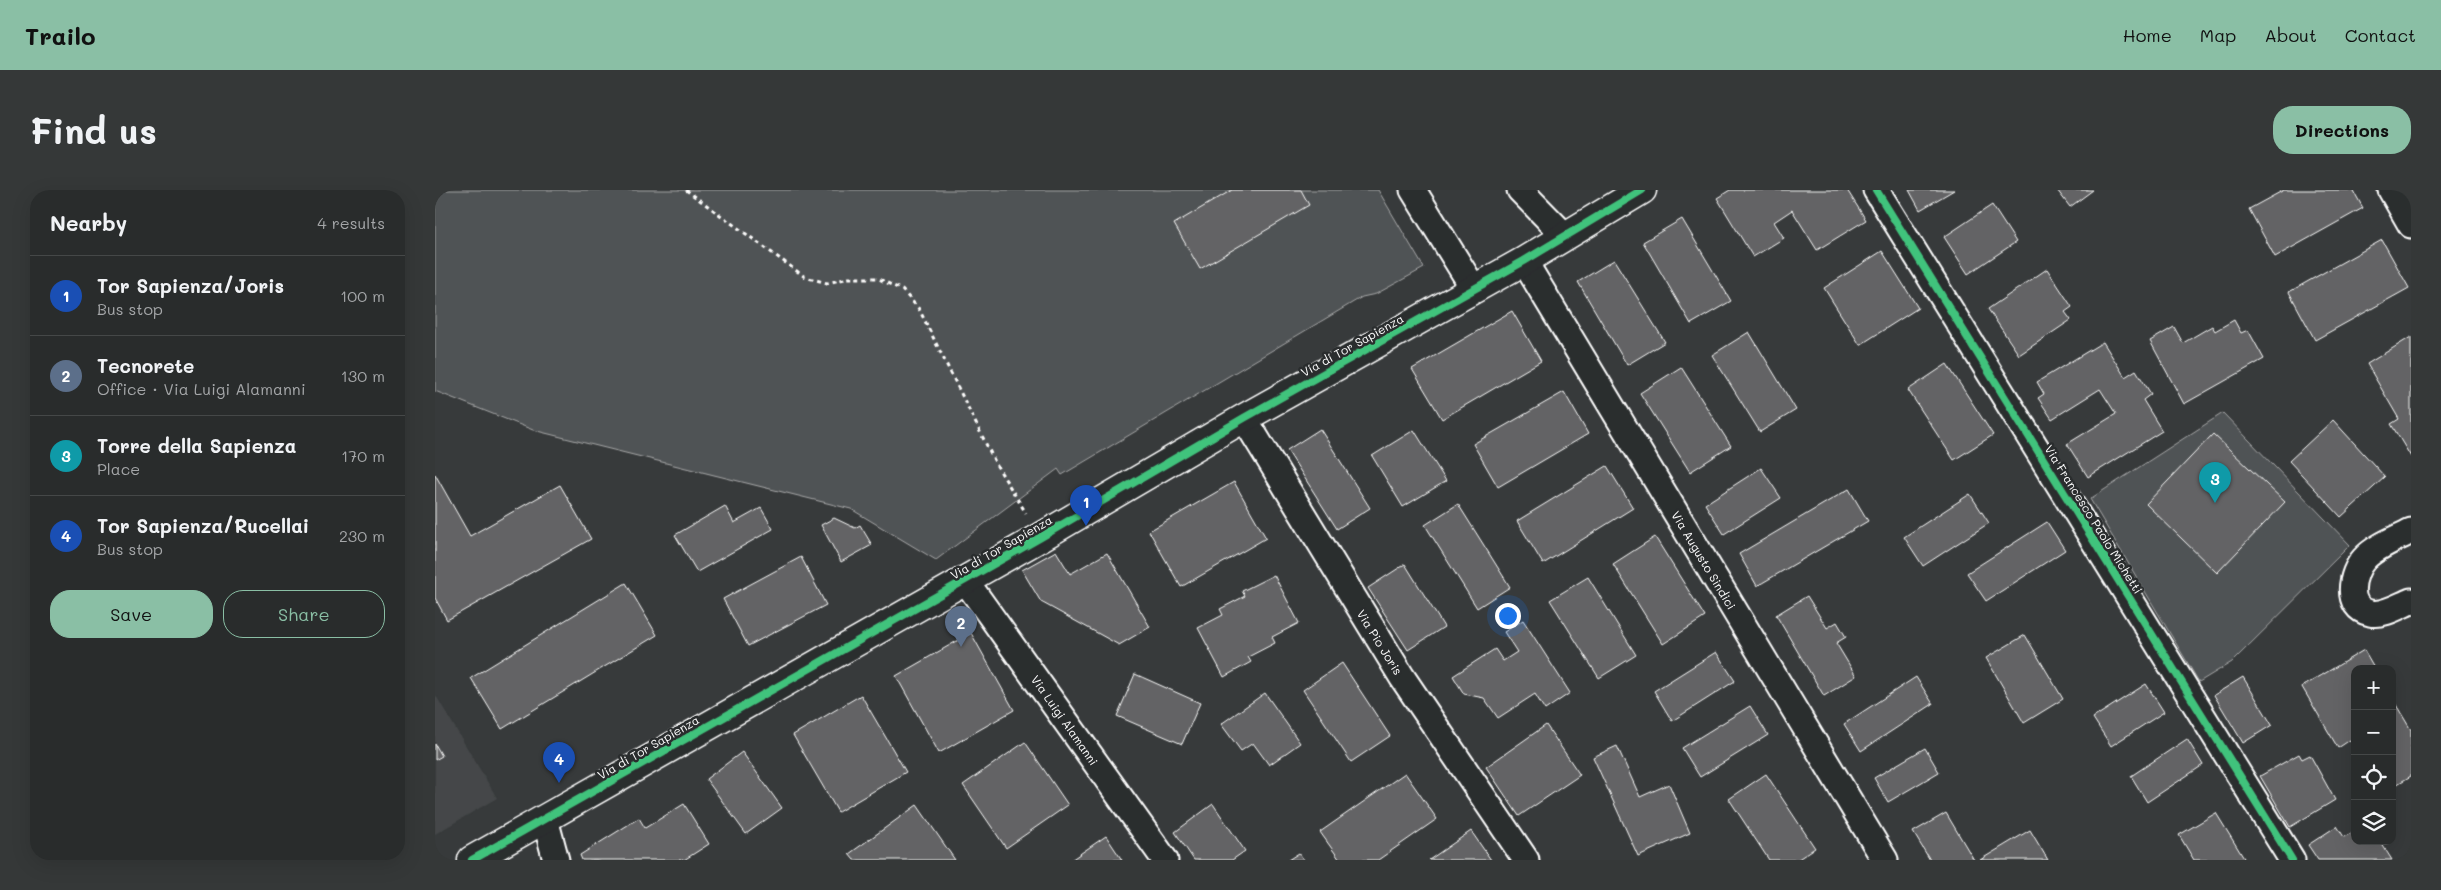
<!DOCTYPE html>
<meta charset="utf-8">
<style>
:root{--surface:#292c2c;--page:#353838;--text:#f1f3f6;--muted:#a5a7a9;--line:#454848;--accent:#8abfa5}
body{margin:0;font-family:Mali,sans-serif;background:var(--page);color:var(--text)}
.controls{position:absolute;right:15px;bottom:15px;display:grid;overflow:hidden;border-radius:10px;box-shadow:0 5px 20px #0002}
.controls button{width:45px;height:45px;display:grid;place-items:center;padding:0;border:0;border-bottom:1px solid var(--line);background:var(--surface);color:var(--text);font:25px sans-serif}
.you{position:absolute;left:1072px;top:425px;width:18px;height:18px;margin:-12px;border:4px solid #fff;border-radius:50%;background:#1a73e8;box-shadow:0 0 0 8px #1a73e833}
.badge{display:grid;place-items:center;width:32px;height:32px;border-radius:50%;background:var(--accent);color:#fff;font-size:16px;font-weight:700}
.pin{position:absolute;translate:-50% -41px;filter:drop-shadow(0 1px 2px #0008)}
.pin::after{content:'';position:absolute;top:26px;width:18px;height:15px;background:inherit;clip-path:polygon(0 0,100% 0,50% 100%)}
.list{margin:0;padding:0;list-style:none}
h2{display:flex;justify-content:space-between;align-items:center;height:65px;margin:0;padding:0 20px;font-size:21px}
h2 small{font-size:16px;font-weight:400;color:var(--muted)}
.list li{display:grid;grid-template-columns:32px 1fr auto;gap:15px;align-items:center;box-sizing:border-box;height:80px;padding:0 20px;border-top:1px solid var(--line)}
.list b{display:block;font-size:19px;white-space:nowrap}
.list p{margin:0;font-size:16px;white-space:nowrap;color:var(--muted)}
.list em{font-size:16px;font-style:normal;color:var(--muted)}
.actions{display:flex;gap:10px;padding:15px 20px}
.actions a{flex:1;padding:11px 0;border:1px solid var(--accent);border-radius:20px;text-align:center;font-size:18px;color:var(--accent)}
.actions .main{background:var(--accent);color:#111}
.icon{flex:none;width:28px;height:28px;fill:none;stroke:currentColor;stroke-width:2;stroke-linecap:round;stroke-linejoin:round}
.map{position:relative;flex:none;width:1976px;height:670px;overflow:hidden;border-radius:20px}
header{display:flex;align-items:center;gap:30px;box-sizing:border-box;height:70px;padding:0 25px;background:var(--accent);color:#111}
header strong{font-size:24px}
nav{display:flex;gap:28px;margin-inline-start:auto;font-size:18px}
.intro{display:flex;align-items:center;justify-content:space-between;box-sizing:border-box;height:120px;padding:0 30px}
h1{margin:0;font-size:35px}
.button{padding:12px 22px;border-radius:20px;background:var(--accent);color:#111;font-size:18px;font-weight:700}
main{display:flex;gap:30px;padding:0 30px}
aside{flex:1;background:var(--surface);border-radius:20px;box-shadow:0 5px 20px #0002}
.map>svg:first-child{display:block}
</style>
<header>
<strong>Trailo</strong>
<nav><a>Home</a><a>Map</a><a>About</a><a>Contact</a></nav>
</header>
<div class="intro"><h1>Find us</h1><a class="button">Directions</a></div>
<main>
<aside>
<h2>Nearby<small>4 results</small></h2>
<ul class="list">
<li><span class="badge" style="background:#1a4fb4">1</span><div><b>Tor Sapienza/Joris</b><p>Bus stop</p></div><em>100 m</em></li>
<li><span class="badge" style="background:#5c6f8a">2</span><div><b>Tecnorete</b><p>Office · Via Luigi Alamanni</p></div><em>130 m</em></li>
<li><span class="badge" style="background:#0f9aa8">3</span><div><b>Torre della Sapienza</b><p>Place</p></div><em>170 m</em></li>
<li><span class="badge" style="background:#1a4fb4">4</span><div><b>Tor Sapienza/Rucellai</b><p>Bus stop</p></div><em>230 m</em></li>
</ul>
<div class="actions"><a class="main">Save</a><a>Share</a></div>
</aside>
<div class="map">
<svg width="1976" height="670" viewBox="0 0 1976 670">
<rect width="100%" height="100%" fill="#373a3b"/>
<filter id="ink" filterUnits="userSpaceOnUse"><feTurbulence type="fractalNoise" baseFrequency=".02" numOctaves="2"/><feDisplacementMap in="SourceGraphic" scale="10" xChannelSelector="R" yChannelSelector="G"/><feConvolveMatrix kernelMatrix="1 2 1 2 8 2 1 2 1" color-interpolation-filters="sRGB"/></filter>
<g filter="url(#ink)">
<path fill="#444748" d="M0,504l62,104 -62,36z"/>
<path fill="#505354" stroke="#a8a9aa" d="M0,0h943l46,78 -48,26 -14,3 -300,178 -4,-6 -122,91 -85,-51 -318,-79 -98,-39z
M1788,223l127,132 -118,117 -33,20 -109,-183z"/>
<path fill="#636465" stroke="#fff" d="M797,0h69l8,15 -109,64 -26,-45z
M1295,0h117l19,30 -49,30 -25,-40 -18,12 10,16 -31,19 -36,-59z
M1474,0h45l-34,20z
M1622,0h36l-23,17z
M1849,0h69l10,18 -88,49 -26,-48z
M1557,15l24,37 -48,32 -24,-37z
M1247,29l49,82 -40,23 -48,-82z
M1947,50l27,48 -94,52 -26,-48z
M1447,61l36,57 -58,37 -36,-57z
M1179,70l51,82 -38,23 -49,-83z
M1612,79l25,38 -7,5 6,8 -52,35 -31,-46z
M1077,121l29,50 -99,58 -30,-50z
M1799,130l7,13 7,-3 16,29 -80,45 -34,-63 24,-14 9,16 29,-17 3,5z
M1314,142l47,78 -36,22 -48,-77z
M1976,147v120l-20,-33 8,-5 -32,-55z
M1668,152l22,35 11,-7 15,24 -8,6 19,31 -74,46 -21,-33 49,-30 -16,-25 -48,30 -14,-21 6,-4 -7,-12z
M1512,174l46,71 -39,25 -46,-70z
M1246,177l50,79 -41,26 -50,-79z
M1129,202l24,42 -90,53 -25,-43z
M1898,230l52,57 -44,40 -52,-56z
M885,239l50,79 -33,21 -50,-79z
M979,240l32,51 -43,26 -31,-51z
M1778,244l72,68 -68,71 -71,-69z
M1172,276l26,42 -90,56 -26,-43z
M1326,278l20,30 -57,36 -19,-30z
M0,284l35,62 90,-51 31,54 -144,81 -12,-22z
M799,292l32,56 -85,49 -32,-56z
M1414,299l19,32 -111,65 -18,-32z
M1535,304l19,29 -66,43 -19,-29z
M1023,314l52,83 -33,21 -52,-83z
M290,316l9,17 27,-15 12,21 -76,43 -22,-37z
M399,328l21,10 5,-3 12,20 -31,17 -20,-37z
M1612,332l18,28 -79,51 -19,-28z
M1220,347l50,80 -42,27 -50,-80z
M621,361l14,23 37,-21 43,74 -31,18 -78,-43 -19,-32z
M366,367l25,48 -78,41 -25,-47z
M970,374l39,63 -36,23 -40,-62z
M839,385l25,48 -27,14 3,6 -27,14 3,5 -27,15 -26,-49 25,-13 -3,-6 25,-13 -3,-5z
M1153,387l48,78 -37,23 -49,-78z
M191,393l31,52 -155,94 -31,-51z
M1372,406l20,32 10,-6 9,15 -10,6 20,33 -32,20 -48,-81z
M1088,430l47,73 -25,17 -10,-16 -37,24 -14,-20 -20,-4 -11,-18 42,-27 8,12 14,-9 -13,-20z
M536,443l43,77 -75,43 -43,-77z
M1590,445l38,64 -39,24 -38,-65z
M1929,460l11,19h-20v79l-5,-8 -12,8 -36,-61z
M1281,462l19,29 -63,40 -18,-30z
M907,473l48,73 -39,26 -48,-72z
M700,484l65,29 -18,41 -65,-28z
M1481,487l17,27 -72,47 -17,-27z
M1808,487l29,48 -29,18 -29,-48z
M1711,494l18,28 -53,34 -18,-28z
M830,503l35,50 -31,22 -16,-22 -12,8 -20,-27z
M426,505l45,77 -68,40 -45,-77z
M1957,508l19,32v46l-19,11z
M1315,516l18,29 -68,42 -18,-29z
M1111,535l34,50 -61,41 -33,-49z
M1752,549l16,26 -56,37 -16,-26z
M590,552l43,63 -62,43 -43,-63z
M0,554l7,12 -7,4z
M1182,556l23,51 29,-13 21,49 -52,23 -45,-99z
M1490,558l14,24 -51,30 -14,-24z
M307,562l40,56 -36,26 -40,-55z
M1864,564l3,5 8,-4 25,45 -45,27 -30,-51z
M970,583l32,46 -59,41h-38l-20,-28z
M1331,584l49,74 -18,12h-28l-40,-61z
M249,614l25,40 -25,16h-102l-2,-5 59,-37 6,10z
M778,614l32,47 -13,9h-38l-19,-28z
M482,615l38,55h-101l-5,-6z
M1511,623l28,47h-44l-17,-28z
M1781,623l29,47h-51l-15,-25z
M1902,636l7,11 11,-6v10h25l12,19h-74l-10,-15z
M1595,640l18,30h-68z
M1036,641l20,29h-62z
M671,646l16,24h-51z
M864,663l5,7h-16z"/>
<g fill="none" stroke-linecap="round" stroke-linejoin="round">
<defs>
<path id="street" d="M978,0l61,99
M1085,0l45,46
M1441,0l416,670
M1956,0l20,35
M1089,71l361,599
M809,228l158,259 124,183
M1976,341c-15,8 -35,15 -47,28 -13,14 -20,49 6,54 13,3 29,-7 41,-12
M530,390l200,280
M110,629l11,41"/>
<path id="secondary" d="M37,670l569,-323 203,-119 280,-157 118,-71"/>
</defs>
<use href="#street" stroke="#fff" stroke-width="29"/>
<use href="#secondary" stroke="#fff" stroke-width="31"/>
<path stroke="#fff" stroke-width="3" stroke-dasharray="4 4" stroke-linecap="butt" d="M251,0l119,87 22,6 22,-5h28l25,12 17,19 78,157 29,47"/>
<use href="#street" stroke="#2a2d2e" stroke-width="25"/>
<use href="#secondary" stroke="#2a2d2e" stroke-width="28"/>
<defs>
<path id="cycleway" d="M1441,0l416,670
M37,670l569,-323 203,-119 280,-157 118,-71"/>
</defs>
<use href="#cycleway" stroke="#2a2d2e" stroke-width="11"/>
<use href="#cycleway" stroke="#40c37c" stroke-width="8"/>
</g>
</g>
<g text-anchor="middle" dominant-baseline="central" stroke-width="5" stroke-linejoin="round" paint-order="stroke">
<g font-size="12" fill="#fff" stroke="#2a2d2e">
<text transform="translate(917 155) rotate(-29)">Via di Tor Sapienza</text>
<text transform="translate(1659 329) rotate(58)">Via Francesco Paolo Michetti</text>
<text transform="translate(566 357) rotate(-30)">Via di Tor Sapienza</text>
<text transform="translate(1269 370) rotate(59)">Via Augusto Sindici</text>
<text transform="translate(945 452) rotate(58)">Via Pio Joris</text>
<text transform="translate(630 530) rotate(55)">Via Luigi Alamanni</text>
<text transform="translate(213 557) rotate(-30)">Via di Tor Sapienza</text>
</g>
</g>
</svg>
<div class="controls">
<button>+</button>
<button>−</button>
<button><svg class="icon" aria-label="locate" viewBox="0 0 24 24"><circle cx="12" cy="12" r="6"/><path d="M12 2v4M12 18v4M2 12h4M18 12h4"/></svg></button>
<button><svg class="icon" aria-label="layers" viewBox="0 0 24 24"><path d="M12 4l9 5-9 5-9-5zM3 14l9 5 9-5"/></svg></button>
</div>
<div class="you"></div>
<div class="pin badge" style="left:651px;top:336px;background:#1a4fb4">1</div>
<div class="pin badge" style="left:526px;top:457px;background:#5c6f8a">2</div>
<div class="pin badge" style="left:1780px;top:313px;background:#0f9aa8">3</div>
<div class="pin badge" style="left:124px;top:593px;background:#1a4fb4">4</div>
</div>
</main>
